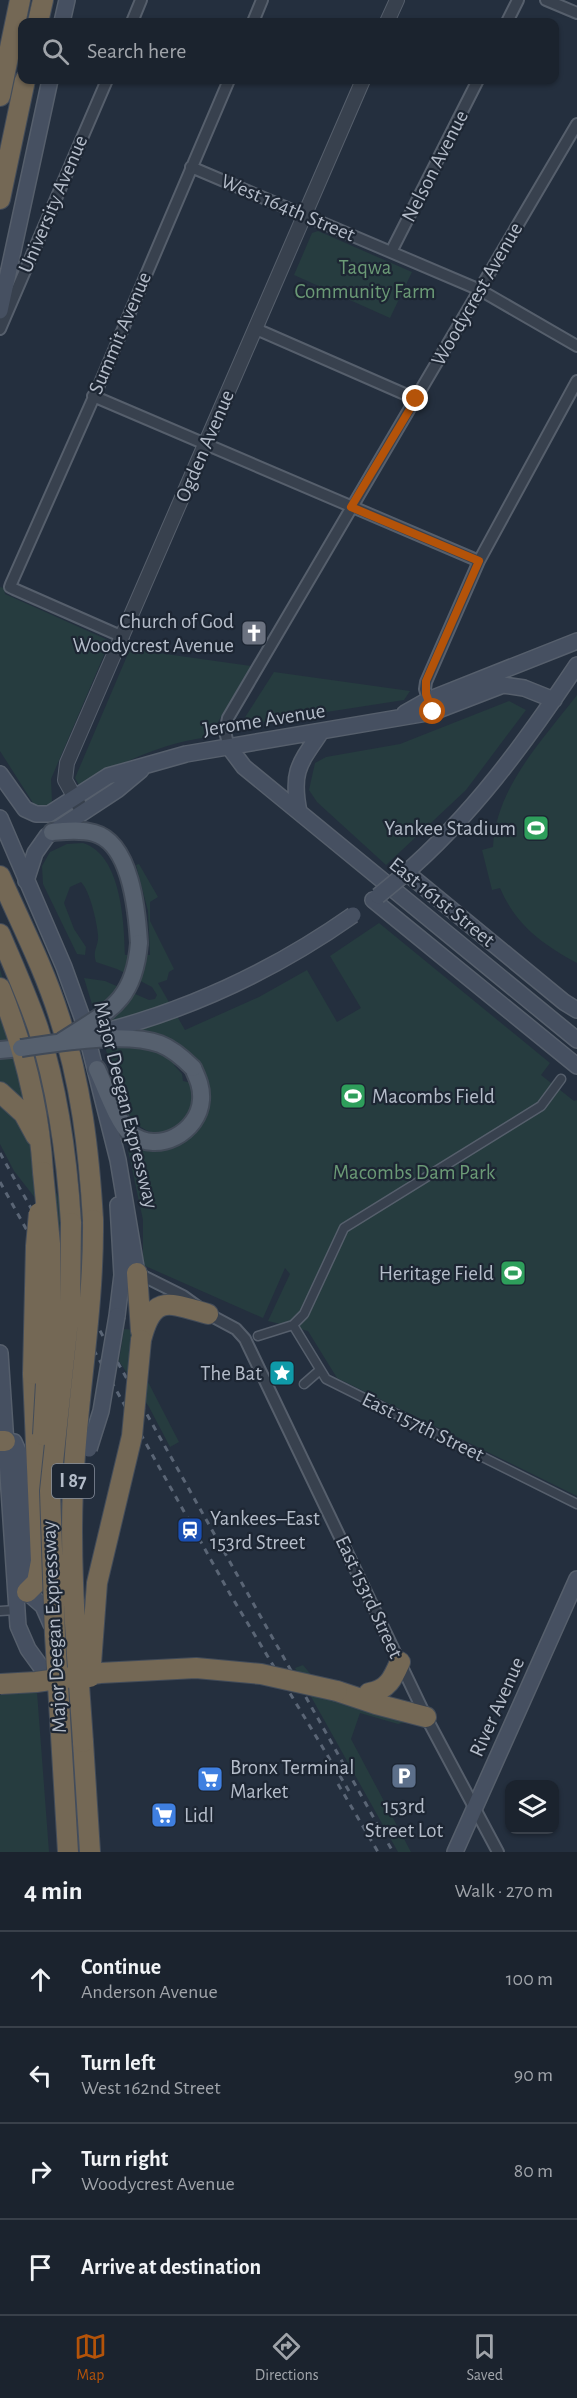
<!DOCTYPE html>
<meta charset="utf-8">
<style>
:root{--surface:#1b232e;--page:#282f3a;--text:#f1f3f6;--muted:#a0a4aa;--line:#39404a;--accent:#b45309}
body{margin:0;font-family:"Alegreya Sans",sans-serif;background:var(--page);color:var(--text)}
.controls{position:absolute;right:18px;bottom:18px;display:grid;overflow:hidden;border-radius:12px;box-shadow:0 2px 4px #0004}
.controls button{width:54px;height:54px;display:grid;place-items:center;padding:0;border:0;border-bottom:2px solid var(--line);background:var(--surface);color:var(--text);font:30px sans-serif}
.stop{position:absolute;width:18px;height:18px;margin:-14px;border:4px solid #b45309;border-radius:50%;background:#fff}
.stop.end{background:#b45309;border-color:#fff;box-shadow:0 2px 6px #0008}
.list{margin:0;padding:0;list-style:none}
h2{display:flex;justify-content:space-between;align-items:center;height:78px;margin:0;padding:0 24px;font-size:26px}
h2 small{font-size:20px;font-weight:400;color:var(--muted)}
.list li{display:grid;grid-template-columns:39px 1fr auto;gap:18px;align-items:center;box-sizing:border-box;height:96px;padding:0 24px;border-top:2px solid var(--line)}
.list b{display:block;font-size:22px;white-space:nowrap}
.list p{margin:0;font-size:20px;white-space:nowrap;color:var(--muted)}
.list em{font-size:20px;font-style:normal;color:var(--muted)}
.icon{flex:none;width:33px;height:33px;fill:none;stroke:currentColor;stroke-width:2;stroke-linecap:round;stroke-linejoin:round}
.map{position:relative;flex:none;width:577px;height:1852px;overflow:hidden}
.search{position:absolute;background:var(--surface);box-shadow:0 2px 4px #0004;left:18px;right:18px;top:18px;height:66px;display:flex;align-items:center;gap:15px;box-sizing:border-box;padding:0 21px;border-radius:12px;color:var(--muted);font-size:22px}
.sheet{height:462px;background:var(--surface)}
nav{display:flex;justify-content:space-around;align-items:center;box-sizing:border-box;height:84px;border-top:2px solid var(--line);background:var(--surface);font-size:16px;color:var(--muted)}
nav a{display:grid;justify-items:center;gap:3px}
nav .on{color:var(--accent)}
.map>svg:first-child{display:block}
</style>
<div class="map">
<svg width="577" height="1852" viewBox="0 0 577 1852">
<rect width="100%" height="100%" fill="#242f3e"/>
<path fill="#263c3f" d="M318,231l94,41 -22,46 -96,-43 18,-42z
M0,587l4,1 1,6 103,46 -1,8 -56,131 1,23 -6,6 -11,-2 -35,-55z
M130,649l121,17 -42,71c-46,6 -86,24 -125,48h-5l-4,-7z
M274,672l136,19 -6,9 -161,25 -1,-3z
M577,695v268c-35,-19 -61,-38 -77,-75l-8,2 -10,-40 11,-3c3,-60 49,-106 84,-152z
M509,701l17,9 -60,80 -80,75 -69,-63 -8,-12 6,-27 11,-6 74,-13z
M83,843c38,12 41,77 42,112h25l-2,-44 -12,-46 3,-1 19,33 -8,5v19l24,48 -5,3 -2,8 -9,3 27,47 74,-33 48,-27 30,52 24,-14 -31,-52 49,-33 171,140 -9,12 33,26 3,-1v396l-240,-118 -29,-47 -40,-10 22,-47 -5,-6 -22,50 -120,-53v-45l-15,-70 9,-6 55,-10 6,-70 -10,-13 -14,14 8,9 1,7 9,2c6,52 -42,71 -69,23l-39,-128 21,3 44,19 6,-1 2,-4 -5,-8 -35,-18 -21,-7c-4,-12 3,-16 2,-27 -1,-13 -8,-44 -17,-53l-11,5 -6,16 10,26 12,18 -1,8 -8,-1 -34,-70 -1,-18 8,-14 17,-8z
M0,969l49,176 7,47 6,12 -1,27 -47,-60 -14,-27z
M124,1329l25,2 -3,47 33,64 -9,5 -21,-40 -30,-46z
M303,1665l9,11 38,9 12,23 44,14 -8,2 -38,-11 -9,26 60,113h-13l-103,-184z
M37,1692l12,160h-49v-157z"/>
<g fill="none" stroke-linecap="round" stroke-linejoin="round">
<defs>
<path id="pedestrian" d="M293,1325l33,54 251,125
M258,1336l35,-11 11,-11 40,-86 197,-122 20,-27
M304,1384l16,-14
M0,1611l16,-1"/>
<path id="minor" d="M546,0l31,13
M132,22l9,-22
M253,22l9,-22
M507,22l11,-22
M191,167l289,123 97,56
M391,252l87,-172
M0,329l107,-249
M256,329l160,70
M93,396l386,165
M123,637l-109,-48 -4,-2 1,-3 86,-194 132,-310
M430,706l-5,-17 1,-7 53,-121 98,-180
M229,747l-4,-15 3,-14 349,-594
M137,1273l46,23 25,18 28,15 9,10 181,378 72,135"/>
<path id="tertiary" d="M387,22l10,-22
M80,807l-15,-27 2,-17 296,-683"/>
<path id="secondary" d="M62,22l5,-22
M0,311l50,-231
M405,713l23,-13 149,-59
M229,747l15,20 333,273
M0,774l25,35 11,5h13l59,-38 78,-22 247,-42 70,-27 21,3 30,12
M299,812c-8,-40 0,-48 22,-80
M0,818l64,149 18,50 36,143 19,113
M407,873l157,129 13,8
M401,877c71,-61 124,-134 176,-212
M26,881l9,-28 12,-17 70,-46 24,-20
M373,900l204,166
M117,1316l5,-41 -4,-70
M0,1353l18,273 10,23 42,58
M5,1441l9,1 5,11 8,139
M61,1565l1,-29 4,-19
M27,1592l16,14 8,18
M63,1595l5,90
M69,1697l9,155
M455,1852l122,-273"/>
<path id="primary" d="M52,832c14,-1 28,-3 42,1 37,10 43,78 45,110
M0,1050l21,-2
M97,1069c8,17 21,55 34,65 27,21 68,-2 70,-34 1,-12 -3,-21 -8,-32"/>
<path id="motorway" d="M38,22l5,-22
M0,96l20,-96
M0,199l25,-119
M0,876c20,46 44,92 59,140 22,66 30,135 34,204
M0,934c13,31 27,62 38,94 20,63 29,129 33,195
M0,988c24,59 39,120 43,184
M0,1092l24,22 12,22
M137,1273l4,58
M141,1340c12,-47 28,-37 67,-26
M0,1441h5
M27,1592l10,-10 4,-21 -8,-187
M337,1691l39,13 50,13
M369,1693c19,-3 24,-15 31,-31
M83,1742l7,110"/>
</defs>
<use href="#pedestrian" stroke="#565f6c" stroke-width="11"/>
<use href="#minor" stroke="#565f6c" stroke-width="14"/>
<use href="#tertiary" stroke="#565f6c" stroke-width="16"/>
<use href="#secondary" stroke="#565f6c" stroke-width="18"/>
<use href="#primary" stroke="#414a57" stroke-width="20"/>
<use href="#motorway" stroke="#434c59" stroke-width="22"/>
<use href="#pedestrian" stroke="#38414e" stroke-width="8"/>
<use href="#minor" stroke="#38414e" stroke-width="10"/>
<use href="#tertiary" stroke="#38414e" stroke-width="14"/>
<use href="#secondary" stroke="#465061" stroke-width="15"/>
<use href="#primary" stroke="#56606e" stroke-width="16"/>
<use href="#motorway" stroke="#746855" stroke-width="20"/>
<path stroke="#5a6575" stroke-width="3" stroke-dasharray="6 6" stroke-linecap="butt" d="M0,1153l393,699
M0,1182l230,412 119,197
M338,1784l40,68"/>
<defs>
<path id="secondary-bridge" d="M378,896l23,-19
M90,1035c96,-23 182,-63 263,-120
M89,1449l12,-38 16,-95"/>
<path id="primary-bridge" d="M62,1041c46,-30 72,-38 77,-98
M21,1048c36,-5 105,-17 139,-4 13,5 23,14 33,24"/>
<path id="motorway-bridge" d="M33,1374l3,-128 3,-33
M43,1435l7,-122v-69l-7,-72
M90,1677l7,-94 35,-147 9,-96
M0,1684l36,-2 64,-9 96,-5 65,6 76,17
M83,1742c-6,-91 -15,-182 -9,-273 5,-83 20,-165 19,-249
M68,1852l-13,-217 -5,-144 20,-189 1,-79"/>
</defs>
<use href="#secondary-bridge" stroke="#565f6c" stroke-width="18" stroke-linecap="butt"/>
<use href="#primary-bridge" stroke="#414a57" stroke-width="20" stroke-linecap="butt"/>
<use href="#motorway-bridge" stroke="#434c59" stroke-width="22" stroke-linecap="butt"/>
<use href="#secondary-bridge" stroke="#465061" stroke-width="15"/>
<use href="#primary-bridge" stroke="#56606e" stroke-width="16"/>
<use href="#motorway-bridge" stroke="#746855" stroke-width="20"/>
</g>
<g fill="none" stroke-linecap="round" stroke-linejoin="round">
<path stroke="#b45309" stroke-width="8" d="M416,399l-65,108 128,54 -53,120v13l7,18"/>
</g>
<defs>
<symbol id="church-square" viewBox="-11 -11 22 22"><rect x="-9" y="-9" width="18" height="18" rx="4" fill="#6b7280" stroke="#1d2633"/><path d="M-1.2-6h2.4v3.5h3.3v2.4h-3.3V6h-2.4V-.1h-3.3v-2.4h3.3Z" fill="#fff"/></symbol>
<symbol id="stadium-square" viewBox="-11 -11 22 22"><rect x="-9" y="-9" width="18" height="18" rx="4" fill="#2e9e5b" stroke="#1d2633"/><path d="M0-5a6.5 5 0 1 0 0 10a6.5 5 0 1 0 0-10ZM-3.5-1.8h7v3.6h-7Z" fill="#fff"/></symbol>
<symbol id="sight-square" viewBox="-11 -11 22 22"><rect x="-9" y="-9" width="18" height="18" rx="4" fill="#0f9aa8" stroke="#1d2633"/><path d="M0-6L1.8-2.2L6-1.7L2.9 1.2L3.7 5.4L0 3.3L-3.7 5.4L-2.9 1.2L-6-1.7L-1.8-2.2Z" fill="#fff"/></symbol>
<symbol id="station-square" viewBox="-11 -11 22 22"><rect x="-9" y="-9" width="18" height="18" rx="4" fill="#1a4fb4" stroke="#1d2633"/><path d="M-3-6H3Q5-6 5-4V2Q5 4 3 4L4.5 6H3L1.5 4h-3L-3 6H-4.5L-3 4Q-5 4-5 2V-4Q-5-6-3-6ZM-3.5-4v3h7v-3ZM-3.5 1v1.5H-2V1ZM2 1v1.5H3.5V1Z" fill="#fff"/></symbol>
<symbol id="parking-square" viewBox="-11 -11 22 22"><rect x="-9" y="-9" width="18" height="18" rx="4" fill="#5c6f8a" stroke="#1d2633"/><path d="M-3.5-5.5H1a3.5 3.5 0 0 1 0 7H-1V5.5H-3.5ZM-1-3.4V-.6H.8a1.4 1.4 0 0 0 0-2.8Z" fill="#fff"/></symbol>
<symbol id="supermarket-square" viewBox="-11 -11 22 22"><rect x="-9" y="-9" width="18" height="18" rx="4" fill="#3f7fe0" stroke="#1d2633"/><path d="M-6-5.5h2.5l.6 2H6L4.5 2H-2.5L-4.4-4H-6ZM-1.5 3.2a1.3 1.3 0 1 0 .1 0ZM3 3.2a1.3 1.3 0 1 0 .1 0Z" fill="#fff"/></symbol>
</defs>
<g fill-rule="evenodd">
<use href="#church-square" x="239" y="618" width="30" height="30"/>
<use href="#stadium-square" x="521" y="813" width="30" height="30"/>
<use href="#stadium-square" x="338" y="1081" width="30" height="30"/>
<use href="#stadium-square" x="498" y="1258" width="30" height="30"/>
<use href="#sight-square" x="267" y="1358" width="30" height="30"/>
<use href="#station-square" x="175" y="1515" width="30" height="30"/>
<use href="#parking-square" x="389" y="1761" width="30" height="30"/>
<use href="#supermarket-square" x="195" y="1764" width="30" height="30"/>
<use href="#supermarket-square" x="149" y="1800" width="30" height="30"/>
</g>
<g text-anchor="middle" dominant-baseline="central" stroke-width="4.5" stroke-linejoin="round" paint-order="stroke">
<rect fill="#1d2633" stroke="#878f9c" stroke-width="1.5" x="52" y="1464" width="42" height="34" rx="4.5"/>
<g font-size="20" font-weight="bold" fill="#b4bcc9">
<text x="73" y="1481">I 87</text>
</g>
<g font-size="21" fill="#b4bcc9" stroke="#1d2633">
<text transform="translate(435 166) rotate(-63)">Nelson Avenue</text>
<text transform="translate(53 204) rotate(-67)">University Avenue</text>
<text transform="translate(288 208) rotate(23)">West 164th Street</text>
<text transform="translate(477 294) rotate(-60)">Woodycrest Avenue</text>
<text transform="translate(120 333) rotate(-67)">Summit Avenue</text>
<text transform="translate(205 446) rotate(-67)">Ogden Avenue</text>
<text transform="translate(264 720) rotate(-9)">Jerome Avenue</text>
<text transform="translate(442 902) rotate(39)">East 161st Street</text>
<text transform="translate(126 1105) rotate(76)">Major Deegan Expressway</text>
<text transform="translate(423 1427) rotate(26)">East 157th Street</text>
<text transform="translate(369 1597) rotate(65)">East 153rd Street</text>
<text transform="translate(54 1627) rotate(-93)">Major Deegan Expressway</text>
<text transform="translate(497 1707) rotate(-66)">River Avenue</text>
</g>
<g font-size="21" fill="#6b9a76" stroke="#1d2633">
<text x="365" y="267">Taqwa<tspan x="365" dy="24">Community Farm</tspan></text>
<text x="414" y="1172">Macombs Dam Park</text>
</g>
<g font-size="21" fill="#b4bcc9" stroke="#1d2633" text-anchor="end">
<text x="234" y="621">Church of God<tspan x="234" dy="24">Woodycrest Avenue</tspan></text>
<text x="516" y="828">Yankee Stadium</text>
<text x="372" y="1096" text-anchor="start">Macombs Field</text>
<text x="494" y="1273">Heritage Field</text>
<text x="262" y="1373">The Bat</text>
<text x="210" y="1518" text-anchor="start">Yankees–East<tspan x="210" dy="24">153rd Street</tspan></text>
<text x="230" y="1767" text-anchor="start">Bronx Terminal<tspan x="230" dy="24">Market</tspan></text>
<text x="404" y="1806" text-anchor="middle">153rd<tspan x="404" dy="24">Street Lot</tspan></text>
<text x="184" y="1815" text-anchor="start">Lidl</text>
</g>
</g>
</svg>
<div class="controls">
<button><svg class="icon" aria-label="layers" viewBox="0 0 24 24"><path d="M12 4l9 5-9 5-9-5zM3 14l9 5 9-5"/></svg></button>
</div>
<div class="stop" style="left:433px;top:712px"></div>
<div class="stop end" style="left:416px;top:399px"></div>
<div class="search"><svg class="icon" aria-label="search" viewBox="0 0 24 24"><circle cx="10" cy="10" r="6"/><path d="M15 15l6 6"/></svg>Search here</div>
</div>
<section class="sheet">
<h2>4 min<small>Walk · 270 m</small></h2>
<ul class="list">
<li><svg class="icon" aria-label="ahead" viewBox="0 0 24 24"><path d="M12 20V5M6 11l6-6 6 6"/></svg><div><b>Continue</b><p>Anderson Avenue</p></div><em>100 m</em></li>
<li><svg class="icon" aria-label="left" viewBox="0 0 24 24"><path d="M17 20v-9H6M10 6l-5 5 5 5"/></svg><div><b>Turn left</b><p>West 162nd Street</p></div><em>90 m</em></li>
<li><svg class="icon" aria-label="right" viewBox="0 0 24 24"><path d="M7 20v-9h11M14 6l5 5-5 5"/></svg><div><b>Turn right</b><p>Woodycrest Avenue</p></div><em>80 m</em></li>
<li><svg class="icon" aria-label="arrive" viewBox="0 0 24 24"><path d="M6 21V4h12l-3 4 3 4H6"/></svg><div><b>Arrive at destination</b></div></li>
</ul>
</section>
<nav>
<a class="on"><svg class="icon" aria-label="map" viewBox="0 0 24 24"><path d="M3 6l6-2 6 2 6-2v14l-6 2-6-2-6 2zM9 4v14M15 6v14"/></svg>Map</a>
<a><svg class="icon" aria-label="directions" viewBox="0 0 24 24"><path d="M12 3l9 9-9 9-9-9zM9 14v-3h6M13 9l2 2-2 2"/></svg>Directions</a>
<a><svg class="icon" aria-label="saved" viewBox="0 0 24 24"><path d="M7 4h10v16l-5-4-5 4z"/></svg>Saved</a>
</nav>
